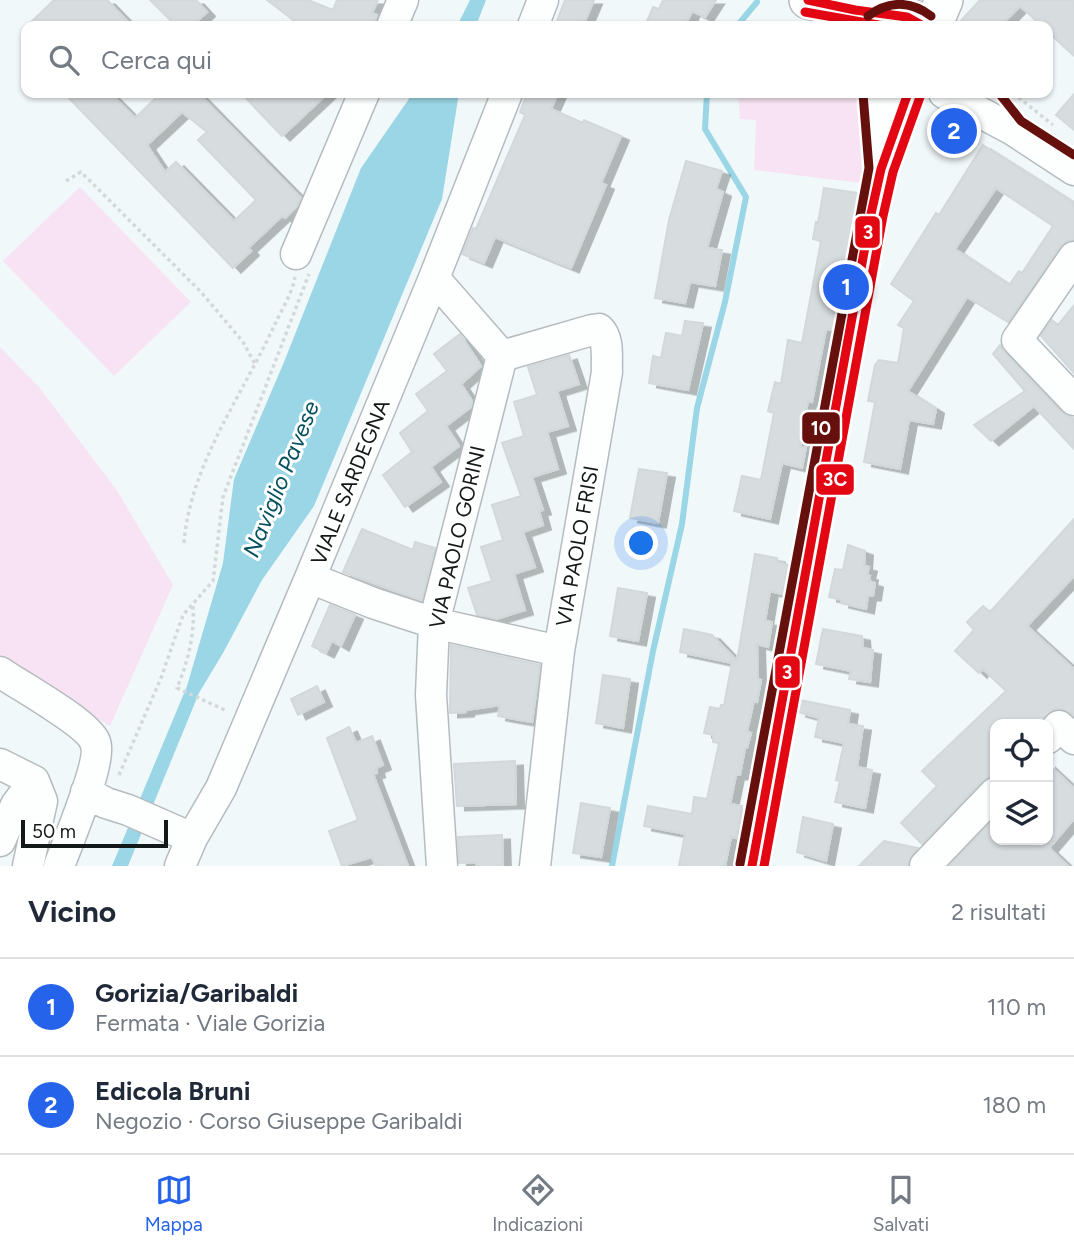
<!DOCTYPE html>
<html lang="it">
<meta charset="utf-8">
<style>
:root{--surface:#fff;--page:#f2f2f3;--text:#1f2937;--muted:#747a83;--line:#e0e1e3;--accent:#2563eb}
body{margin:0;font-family:Figtree,sans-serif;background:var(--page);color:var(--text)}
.controls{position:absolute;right:21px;bottom:21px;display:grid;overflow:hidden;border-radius:14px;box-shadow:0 2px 5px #0004}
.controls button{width:63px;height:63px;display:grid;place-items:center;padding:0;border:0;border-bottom:2px solid var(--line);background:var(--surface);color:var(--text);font:35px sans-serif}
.scale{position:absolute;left:21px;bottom:18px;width:147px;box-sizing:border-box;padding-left:7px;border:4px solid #131819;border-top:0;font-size:19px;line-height:24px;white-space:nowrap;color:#131819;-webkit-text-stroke:5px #fff;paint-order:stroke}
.you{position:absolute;left:642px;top:544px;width:24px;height:24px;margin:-18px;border:5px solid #fff;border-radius:50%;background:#1a73e8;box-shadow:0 0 0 10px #1a73e833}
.badge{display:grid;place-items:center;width:46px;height:46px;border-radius:50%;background:var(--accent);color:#fff;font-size:23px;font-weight:700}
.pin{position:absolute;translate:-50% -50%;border:4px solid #fff;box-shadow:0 2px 7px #0006}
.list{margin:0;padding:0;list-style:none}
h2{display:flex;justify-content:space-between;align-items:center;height:91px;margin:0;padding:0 28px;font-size:30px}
h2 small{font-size:23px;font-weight:400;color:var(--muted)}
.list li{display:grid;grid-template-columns:46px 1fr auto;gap:21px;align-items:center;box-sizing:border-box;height:98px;padding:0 28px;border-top:2px solid var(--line)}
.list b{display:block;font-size:26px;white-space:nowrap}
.list p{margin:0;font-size:23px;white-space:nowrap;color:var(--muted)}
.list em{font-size:23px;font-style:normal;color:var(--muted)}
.icon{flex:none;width:38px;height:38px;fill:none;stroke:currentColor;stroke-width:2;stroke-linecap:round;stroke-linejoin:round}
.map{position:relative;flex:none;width:1074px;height:866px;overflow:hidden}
.search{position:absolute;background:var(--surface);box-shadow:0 2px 5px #0004;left:21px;right:21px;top:21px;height:77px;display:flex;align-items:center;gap:18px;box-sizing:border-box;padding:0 24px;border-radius:14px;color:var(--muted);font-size:26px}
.sheet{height:287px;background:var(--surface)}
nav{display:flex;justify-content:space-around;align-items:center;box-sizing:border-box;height:98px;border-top:2px solid var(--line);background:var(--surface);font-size:19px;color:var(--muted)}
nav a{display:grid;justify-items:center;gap:4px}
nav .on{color:var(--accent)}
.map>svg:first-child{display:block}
</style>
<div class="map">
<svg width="1074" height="866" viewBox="0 0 1074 866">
<defs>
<filter id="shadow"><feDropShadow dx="8" dy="4.5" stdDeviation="0" flood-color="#0004"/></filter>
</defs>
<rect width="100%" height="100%" fill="#f1f8fa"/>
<path fill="#f8e3f4" d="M738,93h123l7,45 -7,45 -107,-13 2,-50 -16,-1z
M80,187l111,115 -77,74 -111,-115z
M0,347l39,40 79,105 55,93 -63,141 -87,-51 -23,-16z"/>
<path fill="#9bd6e6" d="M470,0h16l-10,26h-19z
M413,93h46l-17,106 -128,307 -52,74 -39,73 -24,40 -71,173h-16l75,-180 36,-123 11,-84 50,-117 77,-194z"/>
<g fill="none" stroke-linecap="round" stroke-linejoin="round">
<path stroke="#9bd6e6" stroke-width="6" d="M737,26l20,-24
M612,866l41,-215 29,-127 15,-116 28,-106 21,-105 -41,-68 2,-36"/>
</g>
<path fill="#d7dcde" stroke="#d3d9da" stroke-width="2" fill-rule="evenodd" filter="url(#shadow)" d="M54,0h53l25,26h-105z
M150,0h46l11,12 -15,14h-16z
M267,0h41l25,10 4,-10h41l-6,13 5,2 -4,11h-72z
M565,0h29l-9,21h-2l-2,5h-26z
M663,0h53l-11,17 -13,-6 -7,15h-40l8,-19 6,2z
M980,0h94v56l-26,-24v-6h-6l-22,-20 -20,20h-44z
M64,93h46l25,25 26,-25h37l103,105 -3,7 -13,13 -3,-2 -34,32 3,3 -18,17zM182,112l25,20 -9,8 58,60 -22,21 -58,-59 -11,10 -18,-27z
M241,93h87l-46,43z
M527,93h31l-7,16 32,14 1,-3 37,16 -20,47 5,2 -35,83 -76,-31 -11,26 -22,-9 11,-26 3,1 49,-114 -5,-3z
M1074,94v36l-18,-15z
M983,145l91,58v37l-8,2 -6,5 -52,75 -41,-25 -59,94 28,18 -3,15 -24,-4 -9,49 -36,-7 11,-60 -7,-1 7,-36 4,-5 19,3 6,-35 -6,-3 16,-24 -23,-17 45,-71 3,2zM996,188l57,38 -31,47 -3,-2 -10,14 -54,-36z
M686,161l36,10 -6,18 7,3 -16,56 15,2 -7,36 -25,-4 -5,21 -30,-5 14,-78z
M824,188l34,5 -26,137 -6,-1 -14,73 -4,-1 -7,32h2l-3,14h6l-4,21 -20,-5 -12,56 -36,-8 8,-35 19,4 13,-67 -6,-2 7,-29 6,2 7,-44 14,3 19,-102 -8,-2 3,-17 2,1z
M1074,305v68l-33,-37 11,-16 6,5z
M685,321l18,2 -15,67 -39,-7 4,-27 8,2 5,-25 16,3z
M460,334l21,32 -20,18 11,17 -1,6 -25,19 13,20 -28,21 10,15 -36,25 -22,-32 29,-23 -12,-19 28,-22 -12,-17 31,-23 -13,-17z
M1000,345l4,7 57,60 13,7v30l-40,-43 -43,35 -17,-16 51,-34 -32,-37z
M569,355l10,29 -22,7 11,35 -21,6 11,37 -26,8 11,33 -4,1 4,14 -20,7 12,35 -21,7 11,36 -29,9 -19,-4 -9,-27 24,-7 -11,-34 22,-7 -11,-35 29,-9 -19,-53 22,-7 -10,-34 23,-7 -9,-28z
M639,469l28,4 -9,50 -28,-5z
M1074,519v57l-47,50 47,43v47l-11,-7h-9l-17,15h-42v52l-13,5 -60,63 -21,-21 36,-37 -15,-15 84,-80 -23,-22 -4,4 -24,-22 19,-21 -7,-8 16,-16 7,6z
M362,529l51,21 2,-8 20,6 -13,53 -79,-29z
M848,545l17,6 -1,15 5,1 -2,8 3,1 -1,5 6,2 -2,13h-5l-2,13 -25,-6 1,-3 -13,-3 6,-28 8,1z
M755,554l22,4v4l11,3 -6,29 -12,-3 -5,30 7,1 -4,25 -11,-3 1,35 3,1 -4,22 -3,-1 -7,30 4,2 -4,15h-2l-5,27h-4l-6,29 12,2 -6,32 -5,-1 -6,29h-46l6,-32 -41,-8 4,-20 44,8 2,-17 13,2 12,-56 -6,-1v-7l-9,-2 6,-26 10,2 1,-4h3l8,-42 -52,-11 4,-23 28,6 25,26z
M618,588l29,5 -9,48 -28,-5z
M330,605l25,10 -14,31 -9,-5 -6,12 -14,-7z
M823,629l39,7 1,12 10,2 -3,32 -21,-3 2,-8 -35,-7z
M451,645l89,20 -8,57 -34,-6 2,-11 -34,5v2l-16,1z
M603,675l27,4 -7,49 -27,-5z
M317,686l7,16 -26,13 -7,-16z
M800,700l50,10 -2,14 15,2 -6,41 15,3 -7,38 -30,-6 5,-21 -4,-1 8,-37 -29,-6 4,-19 -21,-6z
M349,727l7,16 16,-7 11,29 -7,3 1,5 -4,1 35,92h-32l-4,-9 -30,9 -13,-35 29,-11 -31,-82z
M515,761l1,43 -59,2 -3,-42z
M1048,764l26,24v31l-25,29 19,18h-119l46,-48v22h53z
M581,803l29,5 -9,49 -28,-4z
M803,817l30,7 -7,37 -29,-9z
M502,835l1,31h-27v-4l-17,1 -1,-26z
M884,841l34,7 -6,6 -4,12h-49z"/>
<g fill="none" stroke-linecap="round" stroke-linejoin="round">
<defs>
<path id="minor" d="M392,26l11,-26
M533,26l10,-26
M875,93l5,62
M944,93l69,37 61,40
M296,254l68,-161
M1074,257l-57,83 57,60
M434,278l68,78
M502,356l90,-26 7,-1c11,10 7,30 8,43l-48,279 -24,215
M310,578l63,25 61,20 125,28
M0,672c20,14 88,51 95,70 8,18 -28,102 -36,124
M1048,738l11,-12 15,13
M0,764l34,17 8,20 -14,65
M86,792l20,11 22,7 64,28
M0,841l16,-36 18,-24
M180,866l12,-28 29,-50 89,-210 124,-300 73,-185
M442,866l-11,-171 3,-72 68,-267
M752,866l119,-652 10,-45 27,-76
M925,866l70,-73"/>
<path id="major" d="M808,0l84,16
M875,26c15,-13 33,-14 48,0
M933,26l11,-26"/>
</defs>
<use href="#minor" stroke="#b6bcbe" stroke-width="33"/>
<use href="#major" stroke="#b6bcbe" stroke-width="40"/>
<path stroke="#d5d8d8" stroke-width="3.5" stroke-dasharray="3.5 3.5" stroke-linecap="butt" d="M1013,93l40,32
M66,181l15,-9 120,120 42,50 12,22
M184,543c6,-78 58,-147 90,-217 7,-15 18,-32 21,-49
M193,606c2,27 -5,56 -16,82l50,23
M119,775l42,-97 22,-63 30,-34 10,-84 86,-223"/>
<use href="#minor" stroke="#fdfefe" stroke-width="30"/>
<use href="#major" stroke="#fdfefe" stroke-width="37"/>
<defs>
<path id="bus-1" d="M808,0l47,10 52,7 16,9
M752,866l119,-652 10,-45 27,-76"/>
<path id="bus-2" d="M805,12l79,14
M764,866l119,-650 10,-44 27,-75"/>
<path id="bus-3" d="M868,16c20,-15 42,-16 63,0
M999,93l22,28 53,34
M740,864l129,-696 -6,-74"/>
</defs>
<use href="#bus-1" stroke="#fff" stroke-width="14"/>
<use href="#bus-2" stroke="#fff" stroke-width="14"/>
<use href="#bus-3" stroke="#fff" stroke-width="14"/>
<use href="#bus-1" stroke="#e30613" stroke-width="9"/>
<use href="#bus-2" stroke="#e30613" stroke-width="9"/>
<use href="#bus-3" stroke="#66100d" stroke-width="9"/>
</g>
<g text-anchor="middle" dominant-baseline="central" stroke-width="6" stroke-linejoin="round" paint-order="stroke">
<g font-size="21" fill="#131819" stroke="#fff">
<text transform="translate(350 482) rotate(-68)">VIALE SARDEGNA</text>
<text transform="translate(457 537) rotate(-77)">VIA PAOLO GORINI</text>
<text transform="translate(577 546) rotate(-80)">VIA PAOLO FRISI</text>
</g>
<g font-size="23" font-style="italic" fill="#04505e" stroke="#fff">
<text transform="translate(281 479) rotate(-68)">Naviglio Pavese</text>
</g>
</g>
<g stroke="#fff" stroke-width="2.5">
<rect x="854" y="215" width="27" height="34" rx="7" fill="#e30613"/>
<rect x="801" y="411" width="40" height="34" rx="7" fill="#66100d"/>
<rect x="815" y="463" width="40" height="33" rx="7" fill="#e30613"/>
<rect x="774" y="655" width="27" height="34" rx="7" fill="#e30613"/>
</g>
<g font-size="19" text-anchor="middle" font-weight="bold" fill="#fff">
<text x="868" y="239">3</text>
<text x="821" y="435">10</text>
<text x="835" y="486">3C</text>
<text x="787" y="679">3</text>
</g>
</svg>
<div class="controls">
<button><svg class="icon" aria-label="locate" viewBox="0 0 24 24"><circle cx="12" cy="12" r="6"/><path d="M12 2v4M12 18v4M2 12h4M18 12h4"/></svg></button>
<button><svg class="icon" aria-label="layers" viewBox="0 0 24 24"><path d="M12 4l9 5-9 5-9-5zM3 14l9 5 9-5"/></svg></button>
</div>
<div class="scale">50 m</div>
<div class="you"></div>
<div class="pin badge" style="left:846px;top:287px">1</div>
<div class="pin badge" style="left:954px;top:131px">2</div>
<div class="search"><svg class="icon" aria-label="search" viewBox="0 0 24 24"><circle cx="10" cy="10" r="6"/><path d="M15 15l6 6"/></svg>Cerca qui</div>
</div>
<section class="sheet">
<h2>Vicino<small>2 risultati</small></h2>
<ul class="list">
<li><span class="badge">1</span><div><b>Gorizia/Garibaldi</b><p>Fermata · Viale Gorizia</p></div><em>110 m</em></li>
<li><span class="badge">2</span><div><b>Edicola Bruni</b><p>Negozio · Corso Giuseppe Garibaldi</p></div><em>180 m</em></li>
</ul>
</section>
<nav>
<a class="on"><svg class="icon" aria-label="map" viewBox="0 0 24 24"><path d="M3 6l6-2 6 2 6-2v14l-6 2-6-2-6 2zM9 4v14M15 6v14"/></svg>Mappa</a>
<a><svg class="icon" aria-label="directions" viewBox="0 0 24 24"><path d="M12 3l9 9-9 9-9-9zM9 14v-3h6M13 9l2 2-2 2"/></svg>Indicazioni</a>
<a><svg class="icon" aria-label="saved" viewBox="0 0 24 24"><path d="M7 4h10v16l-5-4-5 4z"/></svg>Salvati</a>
</nav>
